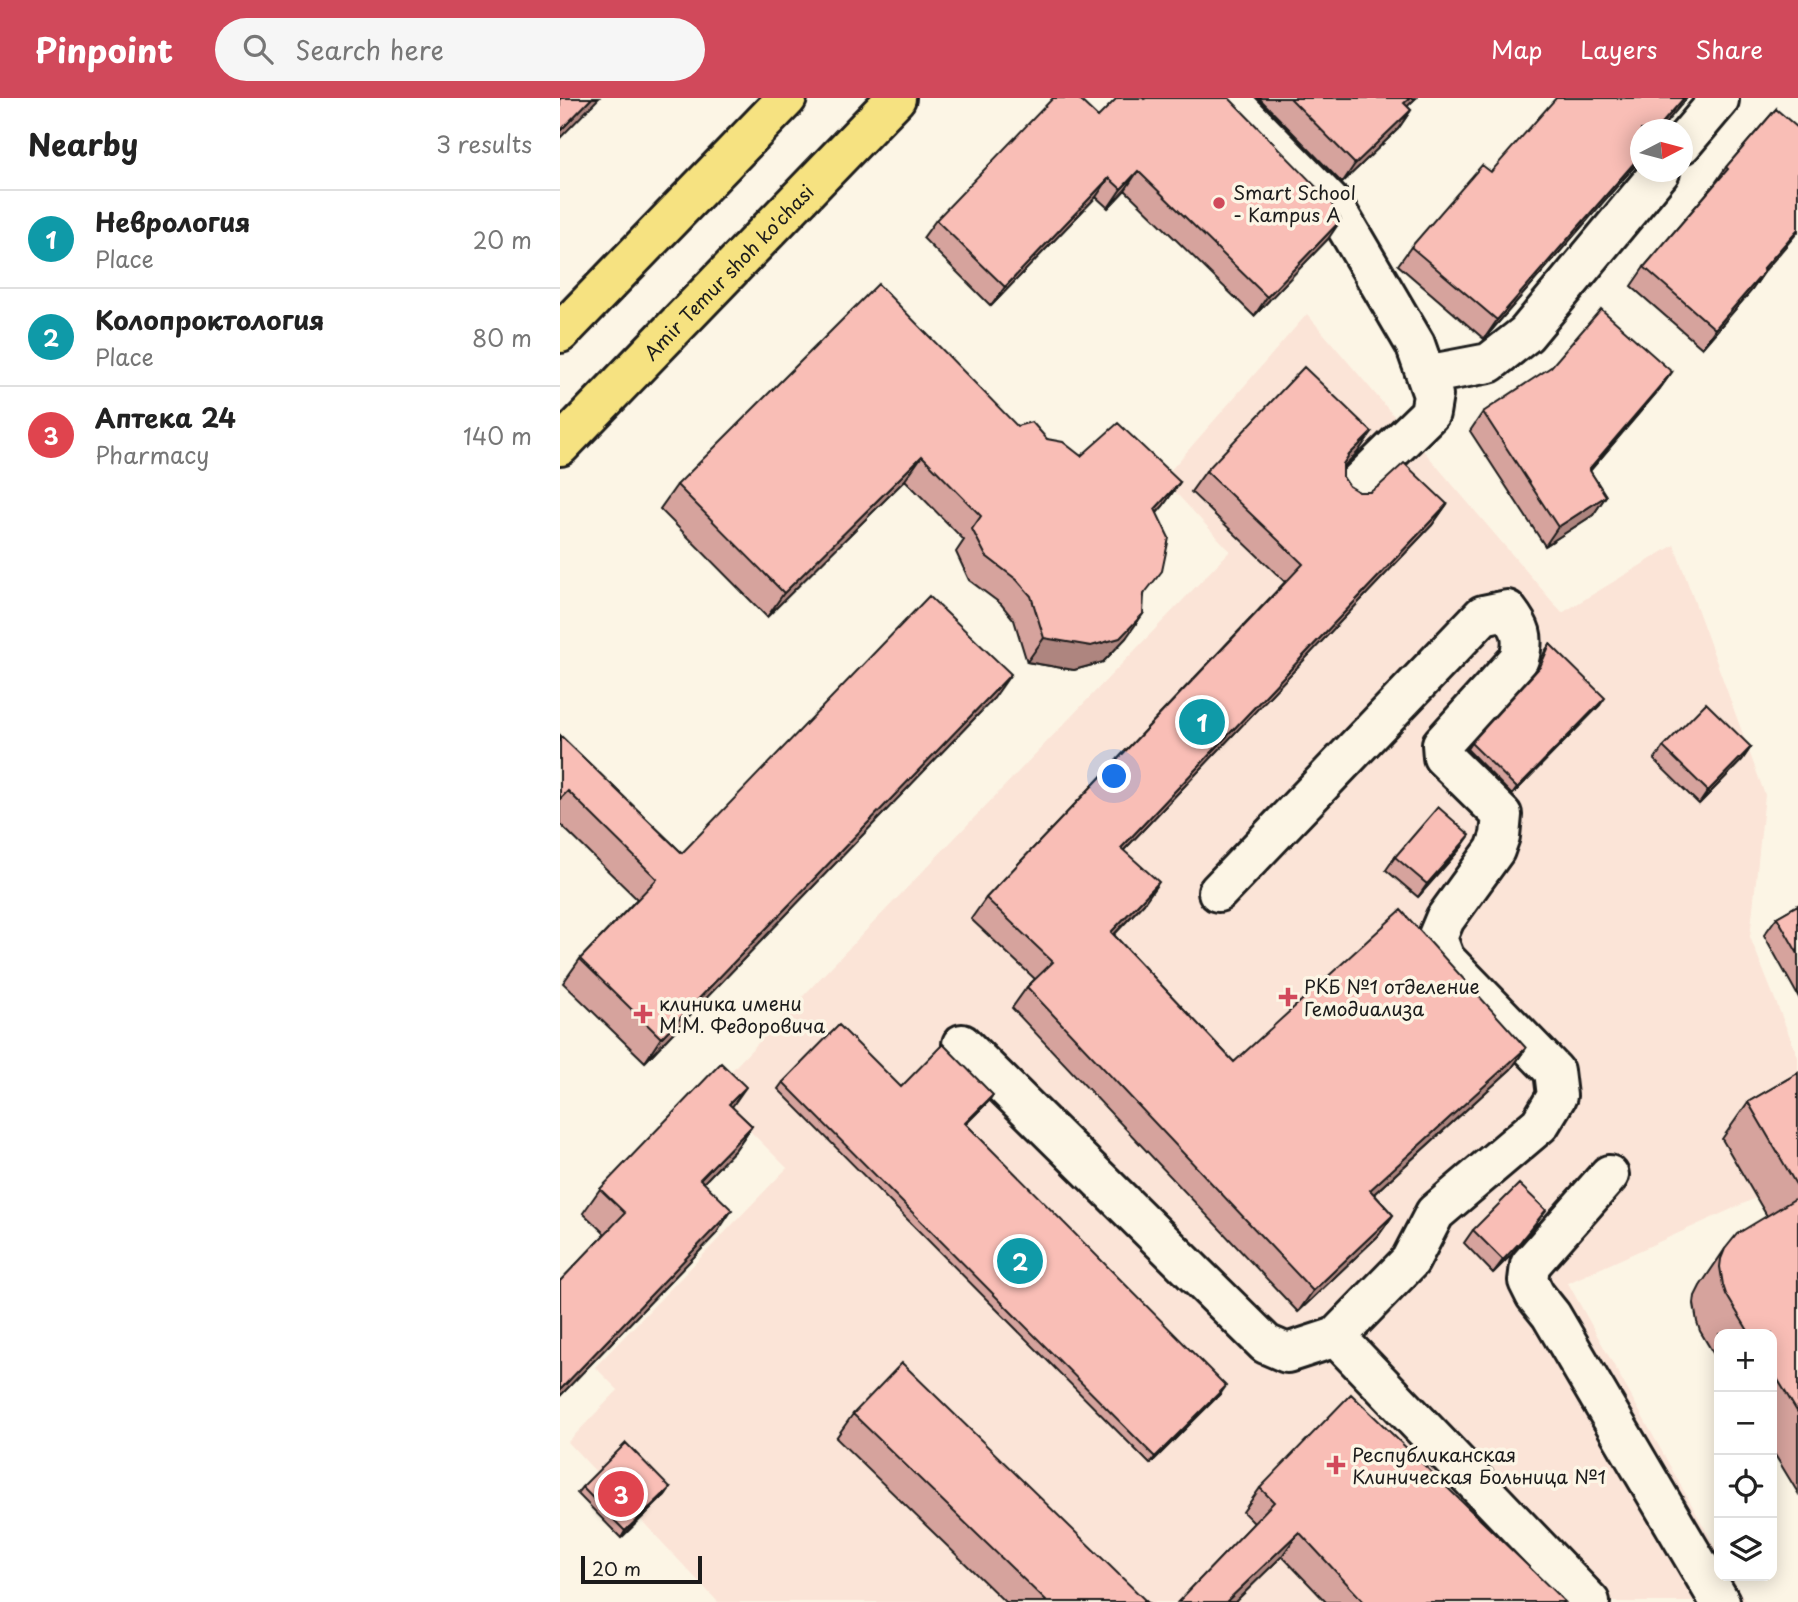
<!DOCTYPE html>
<meta charset="utf-8">
<style>
:root{--surface:#fff;--page:#f6f6f6;--text:#222;--muted:#767676;--line:#e0e0e0;--accent:#d1495b}
body{margin:0;font-family:"Playpen Sans",sans-serif;background:var(--page);color:var(--text)}
.controls{position:absolute;right:21px;bottom:21px;display:grid;overflow:hidden;border-radius:14px;box-shadow:0 4px 18px #0003}
.controls button{width:63px;height:63px;display:grid;place-items:center;padding:0;border:0;border-bottom:2px solid var(--line);background:var(--surface);color:var(--text);font:35px sans-serif}
.compass{position:absolute;left:1070px;top:21px;width:63px;height:63px;border-radius:50%;background:var(--surface);box-shadow:0 4px 18px #0003;rotate:84deg}
.scale{position:absolute;left:21px;bottom:18px;width:121px;box-sizing:border-box;padding-left:7px;border:4px solid #1c1c1c;border-top:0;font-size:19px;line-height:24px;white-space:nowrap;color:#1c1c1c;-webkit-text-stroke:5px #fcf5e5;paint-order:stroke}
.you{position:absolute;left:555px;top:679px;width:24px;height:24px;margin:-18px;border:5px solid #fff;border-radius:50%;background:#1a73e8;box-shadow:0 0 0 10px #1a73e833}
.badge{display:grid;place-items:center;width:46px;height:46px;border-radius:50%;background:var(--accent);color:#fff;font-size:23px;font-weight:700}
.pin{position:absolute;translate:-50% -50%;border:4px solid #fff;box-shadow:0 2px 7px #0006}
.list{margin:0;padding:0;list-style:none}
h2{display:flex;justify-content:space-between;align-items:center;height:91px;margin:0;padding:0 28px;font-size:30px}
h2 small{font-size:23px;font-weight:400;color:var(--muted)}
.list li{display:grid;grid-template-columns:46px 1fr auto;gap:21px;align-items:center;box-sizing:border-box;height:98px;padding:0 28px;border-top:2px solid var(--line)}
.list b{display:block;font-size:26px;white-space:nowrap}
.list p{margin:0;font-size:23px;white-space:nowrap;color:var(--muted)}
.list em{font-size:23px;font-style:normal;color:var(--muted)}
.icon{flex:none;width:38px;height:38px;fill:none;stroke:currentColor;stroke-width:2;stroke-linecap:round;stroke-linejoin:round}
.map{position:relative;flex:none;width:1238px;height:1504px;overflow:hidden}
header{display:flex;align-items:center;gap:42px;box-sizing:border-box;height:98px;padding:0 35px;background:var(--accent);color:#fff}
header strong{font-size:33px}
nav{display:flex;gap:38px;margin-inline-start:auto;font-size:24px}
.search{width:490px;height:63px;background:var(--page);display:flex;align-items:center;gap:18px;box-sizing:border-box;padding:0 24px;border-radius:38px;color:var(--muted);font-size:26px}
main{display:flex}
aside{flex:1;background:var(--surface)}
.map>svg:first-child{display:block}
</style>
<header>
<strong>Pinpoint</strong>
<div class="search"><svg class="icon" aria-label="search" viewBox="0 0 24 24"><circle cx="10" cy="10" r="6"/><path d="M15 15l6 6"/></svg>Search here</div>
<nav><a>Map</a><a>Layers</a><a>Share</a></nav>
</header>
<main>
<aside>
<h2>Nearby<small>3 results</small></h2>
<ul class="list">
<li><span class="badge" style="background:#0f9aa8">1</span><div><b>Неврология</b><p>Place</p></div><em>20 m</em></li>
<li><span class="badge" style="background:#0f9aa8">2</span><div><b>Колопроктология</b><p>Place</p></div><em>80 m</em></li>
<li><span class="badge" style="background:#e0444e">3</span><div><b>Аптека 24</b><p>Pharmacy</p></div><em>140 m</em></li>
</ul>
</aside>
<div class="map">
<svg width="1238" height="1504" viewBox="0 0 1238 1504">
<rect width="100%" height="100%" fill="#fcf5e5"/>
<filter id="ink" filterUnits="userSpaceOnUse"><feTurbulence type="fractalNoise" baseFrequency=".0143" numOctaves="2"/><feDisplacementMap in="SourceGraphic" scale="14" xChannelSelector="R" yChannelSelector="G"/><feConvolveMatrix kernelMatrix="1 2 1 2 8 2 1 2 1" color-interpolation-filters="sRGB"/></filter>
<g filter="url(#ink)">
<path fill="#fbe4d7" d="M747,216l255,299 112,-68 91,250 -15,142 48,120v122l-230,104 151,271v22h12l15,26h-1028l-150,-160 50,-52 -23,-23 192,-199 -76,-76 519,-541 -67,-72z"/>
<g fill="none" stroke-linecap="round" stroke-linejoin="round">
<defs>
<path id="minor" d="M668,0l106,108 81,138 18,51 -3,18 -81,79
M1122,46l37,-44
M866,277l63,-12 37,-29 134,-162
M402,946l304,300 21,9 49,-16 74,-76 25,-48 105,-89 17,-28 -3,-25 -109,-112 -8,-21 8,-19 50,-69 5,-14 2,-21 -59,-58 -1,-13 77,-85c6,-23 2,-31 -12,-49l-24,5 -265,277
M1049,1077l-79,90 -2,16 7,14 16,20 169,287
M776,1239l254,265"/>
<g id="major">
<path d="M0,235l227,-235"/>
<path id="s1" d="M0,348l336,-348"/>
</g>
</defs>
<use href="#minor" stroke="#1c1c1c" stroke-width="44"/>
<use href="#major" stroke="#1c1c1c" stroke-width="44"/>
<use href="#minor" stroke="#fcf5e5" stroke-width="38"/>
<use href="#major" stroke="#f6e281" stroke-width="38"/>
</g>
<path fill="#d6a39d" stroke="#1c1c1c" stroke-width="2" d="M699,0h157l-9,8 4,4 -13,19 -56,54z
M1216,11l-11,162 -13,19 -50,58 -71,-62 13,-19 69,-81 13,-19z
M538,19l230,122 -74,77 -129,-126 -17,18 -12,-11 -105,109 -68,-68 13,-18z
M1081,32v28l-3,4 -154,177 -86,-74 13,-18 80,-75z
M1112,274l-13,18 -69,81 16,25 -13,19 -48,31 -75,-115 13,-19z
M457,328l30,13 34,17 99,26 -17,24 -6,7 -13,83 -18,42 -23,24 -29,8 -47,-8 -13,-42 -13,-16 -32,-24 -13,-28 8,-12 -59,-60 -138,137 -107,-108 17,-24z
M797,355l-14,14v10l6,9 10,6 88,12 -15,21 -308,325 20,53 -30,32 120,127 292,-14 -15,21 -137,125 19,21 -15,21 -80,76 -286,-304 15,-21 8,-8 -64,-60 15,-21 299,-316 -94,-90 15,-21z
M990,546l50,61 -88,90 -45,-46 4,-6 65,-72 9,-20z
M434,600l-349,364 -82,-79 17,-24 57,-60 -77,-75v-89l122,118z
M1103,649h88l-9,13 -43,44 -45,-44z
M901,750l-43,49 -32,-27 9,-13z
M1238,807v91l-34,-61 13,-18z
M1238,975v420l-26,-43v-116h-53v29l-19,-32 -3,-9 -3,-18 1,-8 5,-10 25,-37 42,-33 -45,-77 26,-37z
M223,984l118,5 87,15 -22,22 255,269 -71,71 -372,-375z
M172,1009l20,19 -17,24 -31,32 12,52 -156,162v-115l45,-47 -22,-21 17,-24z
M977,1125l-18,21 -8,11 -18,18 -29,-30 9,-13z
M293,1316l294,188h-142l-169,-164z
M22,1389l88,1 -5,7 -44,43 -44,-45z
M700,1390l305,114h-239l-44,-46 -47,46h-57l76,-79 -11,-11z"/>
<path fill="#ae857f" stroke="#1c1c1c" stroke-width="2" d="M32,0h7l-39,40v-7z
M850,0h6l-25,24 13,-19z
M1124,0h3l-27,32h-4z
M851,12l-13,19 -56,54 13,-19z
M1081,57v3l-3,4 -154,177 13,-19z
M578,73l-13,19 -17,18 13,-19z
M549,80l-13,19 -105,109 14,-19z
M781,122l-13,19 -74,77 13,-19z
M1238,131v3l-48,56 13,-19z
M1205,173l-13,19 -50,58 13,-19z
M1112,274l-13,18 -84,98 14,-19z
M812,334l-15,21 -23,23 15,-21z
M362,358l-17,24 -138,137 17,-24z
M620,384l-17,24 -25,27 17,-24z
M1046,398l-13,19 -48,31 13,-19z
M887,406l-15,21 -326,344 15,-21z
M583,516l-17,24 -23,24 -29,8 -47,-8 17,-24z
M451,576l-17,24 -349,364 16,-24z
M1045,600l-5,7 -88,90 5,-7z
M1191,649l-9,13 -43,44 9,-13z
M910,737l-9,13 -43,49 9,-13z
M599,784l-15,21 -48,50 15,-21z
M966,950l-15,21 -156,142 15,-21z
M186,989l-17,24v-7z
M433,997l-5,7 -28,27 5,-6z
M192,1028l-17,24 -51,53 16,-24z
M172,1112l-16,24 -156,162v-6z
M986,1112l-35,45 -18,18 10,-13z
M833,1117l-15,21 -80,76 15,-21z
M666,1288l-5,7 -71,71 5,-7z
M110,1390l-5,7 -44,43 4,-7z
M739,1434l-17,24 -47,46h-9z"/>
<path fill="#f9beb6" stroke="#1c1c1c" stroke-width="2" d="M0,0h32l-32,33z
M493,0h25l20,19 19,-19h26l1,1 2,-1h83l101,103 11,19 -74,77 -129,-126 -17,18 -12,-11 -104,109 -69,-67z
M730,0h120l-6,5 7,7 -56,54z
M996,0h128l-28,32h-15v25l-144,165 -86,-73 71,-82 9,7z
M1216,11l22,19v101l-35,40 2,2 -50,58 -71,-62 84,-98 -2,-2z
M318,186l139,142 15,-4 15,17 16,3 18,14 37,-33 62,59 -25,27 14,29 -7,33 -18,23 -1,20 -23,24 -29,8 -47,-8 -13,-42 -14,-16 -31,-24 -14,-27 9,-13 -59,-60 -138,137 -107,-108z
M1041,211l71,63 -83,97 17,27 -48,31 -75,-115 68,-45z
M744,269l68,65 -23,23 -6,9v13l6,9 10,6h11l9,-6 25,-23 43,41 -326,344 38,34 -48,50 123,130 167,-152 125,138 -156,142 23,25 -80,76 -286,-304 26,-25 -67,-64 317,-334 -97,-93z
M369,498l82,78 -350,364 -81,-79 77,-80 -89,-88 -8,8v-64l122,118z
M990,546l55,54 -88,90 -46,-45 69,-76z
M1146,605l45,44 -43,44 -45,-44z
M878,709l32,28 -43,49 -32,-27z
M1238,807v49l-21,-37z
M279,927l62,62 42,-43 50,51 -28,28 261,263 -71,71 -372,-375z
M161,965l25,24 -17,17 23,22 -52,53 32,31 -172,180v-109l65,-68 -25,-24z
M1238,975v115l-50,-86z
M959,1086l27,26 -23,28 -3,4 -17,18 -30,-30z
M1238,1099v216l-26,-43v-36h-22l-24,-40 -3,-9 -3,-18 1,-8 4,-10 12,-15z
M342,1265l245,239h-100l-194,-188z
M791,1296l214,208h-201l-65,-70 -73,70h-48l96,-100 -14,-14z
M66,1345l44,45 -45,43 -43,-44z"/>
</g>
<g fill="#d1495b" stroke="#fcf5e5" stroke-width="2.5">
<circle cx="659" cy="105" r="7"/>
<path d="M724.5 888.5h7v7h7v7h-7v7h-7v-7h-7v-7h7z"/>
<path d="M79.5 905.5h7v7h7v7h-7v7h-7v-7h-7v-7h7z"/>
<path d="M772.5 1356.5h7v7h7v7h-7v7h-7v-7h-7v-7h7z"/>
</g>
<g text-anchor="middle" dominant-baseline="central" stroke-width="7" stroke-linejoin="round" paint-order="stroke">
<g font-size="19" fill="#1c1c1c" stroke="#fcf5e5" text-anchor="start">
<text x="673" y="94">Smart School<tspan x="673" dy="22">- Kampus A</tspan></text>
<text x="744" y="888">РКБ №1 отделение<tspan x="744" dy="22">Гемодиализа</tspan></text>
<text x="99" y="905">клиника имени<tspan x="99" dy="22">М.М. Федоровича</tspan></text>
<text x="792" y="1356">Республиканская<tspan x="792" dy="22">Клиническая Больница №1</tspan></text>
</g>
<g font-size="19" fill="#1c1c1c" stroke="#fcf5e5">
<text stroke="none"><textPath href="#s1" startOffset="242">Amir Temur shoh ko'chasi</textPath></text>
</g>
</g>
</svg>
<div class="controls">
<button>+</button>
<button>−</button>
<button><svg class="icon" aria-label="locate" viewBox="0 0 24 24"><circle cx="12" cy="12" r="6"/><path d="M12 2v4M12 18v4M2 12h4M18 12h4"/></svg></button>
<button><svg class="icon" aria-label="layers" viewBox="0 0 24 24"><path d="M12 4l9 5-9 5-9-5zM3 14l9 5 9-5"/></svg></button>
</div>
<svg class="compass" viewBox="-18 -18 36 36"><path d="M0-13l5 13h-10z" fill="#e53935"/><path d="M0 13l5-13h-10z" fill="#767676"/></svg>
<div class="scale">20 m</div>
<div class="you"></div>
<div class="pin badge" style="left:642px;top:624px;background:#0f9aa8">1</div>
<div class="pin badge" style="left:460px;top:1163px;background:#0f9aa8">2</div>
<div class="pin badge" style="left:61px;top:1396px;background:#e0444e">3</div>
</div>
</main>
